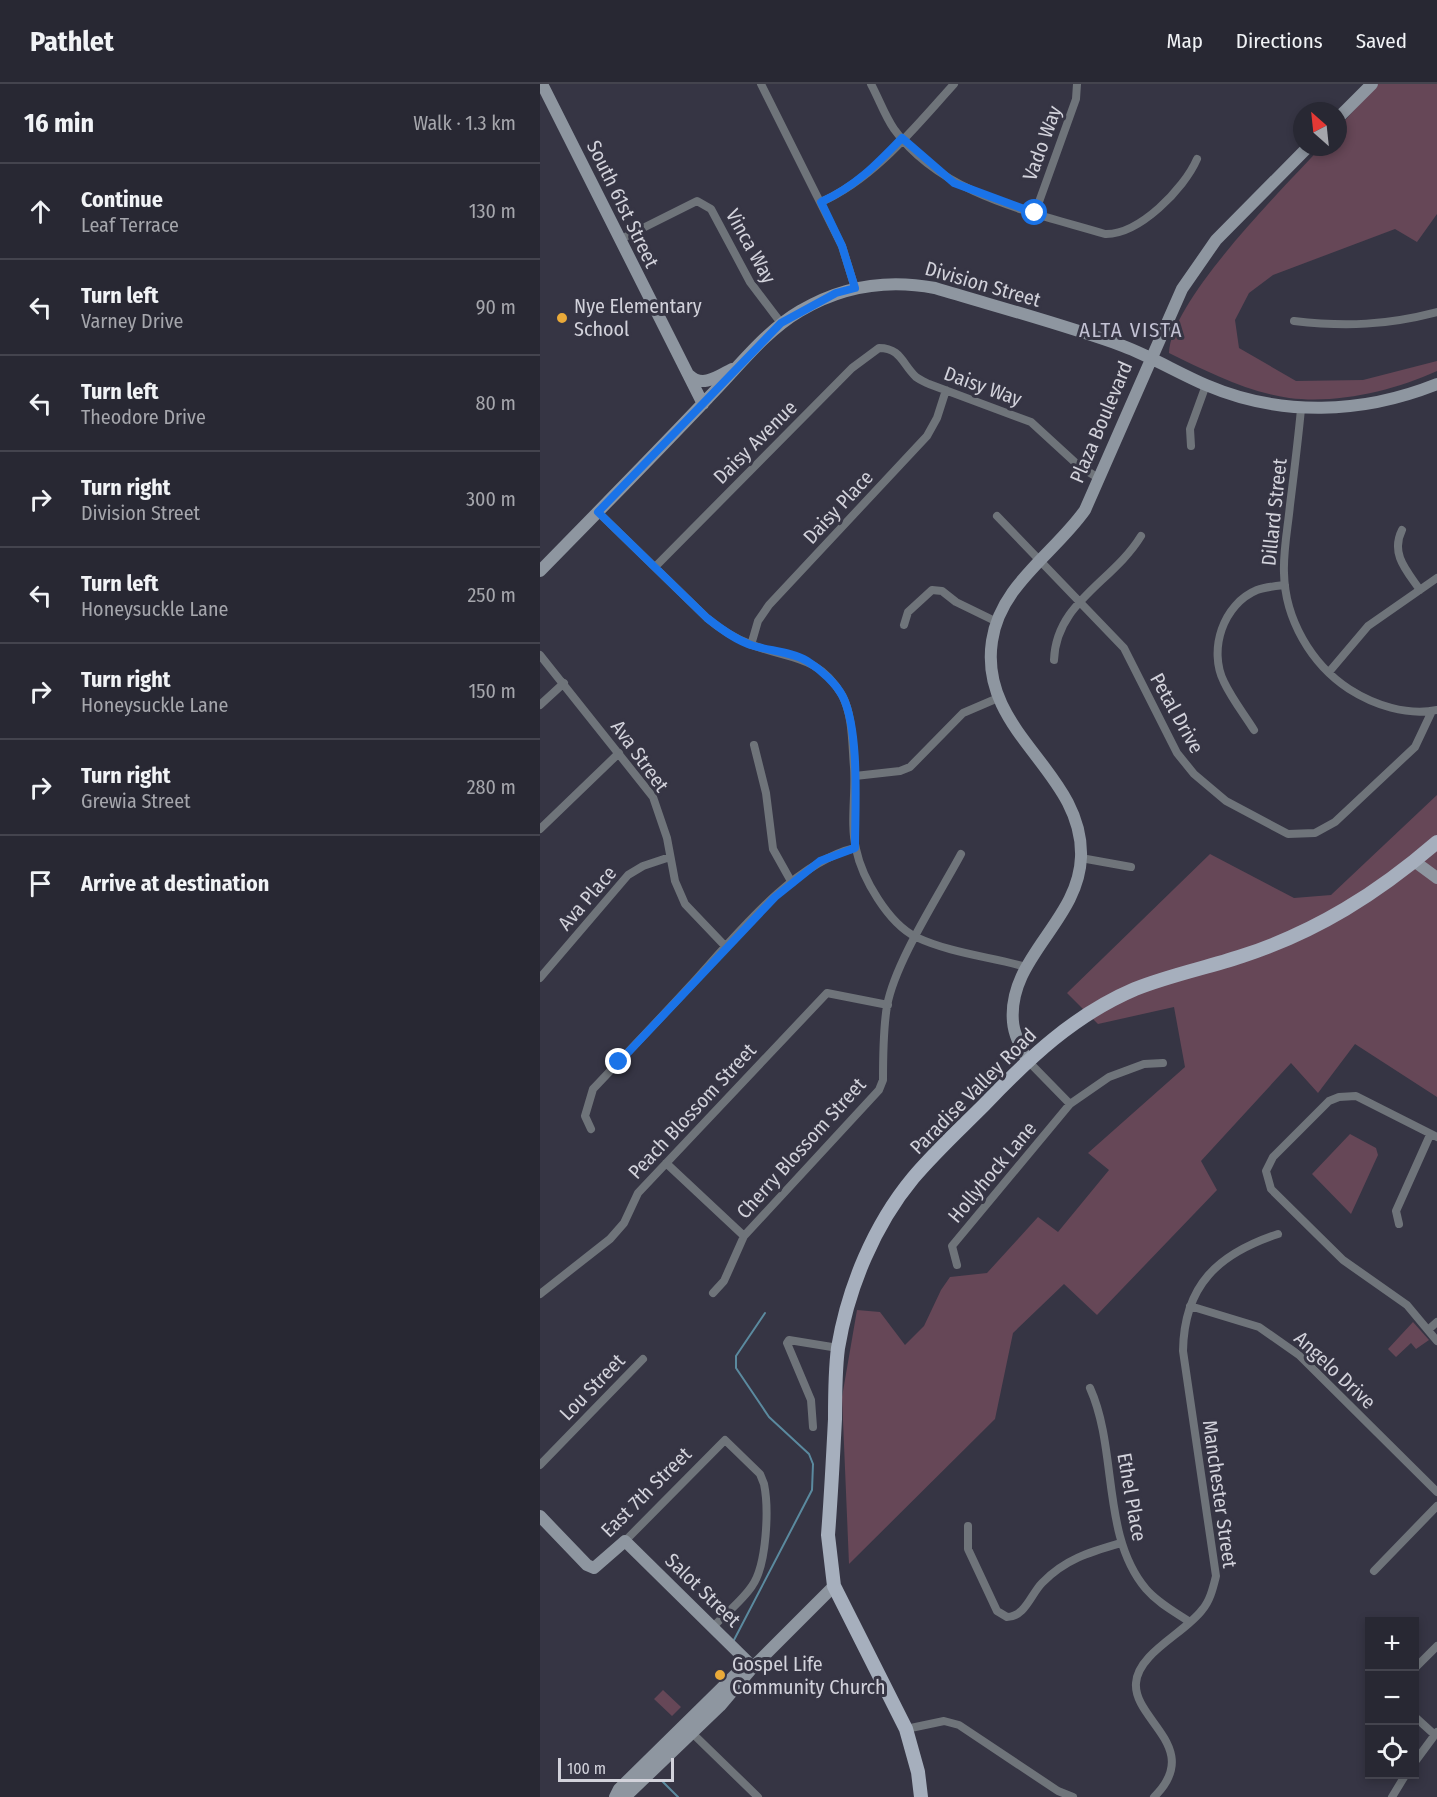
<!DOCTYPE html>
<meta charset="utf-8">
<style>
:root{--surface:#282833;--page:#34343f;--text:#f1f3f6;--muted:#a5a6ac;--line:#44444e}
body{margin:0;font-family:"Fira Sans Condensed",sans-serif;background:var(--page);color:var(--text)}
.controls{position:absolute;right:18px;bottom:18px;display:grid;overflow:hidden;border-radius:0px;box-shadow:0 3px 9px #0003}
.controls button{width:54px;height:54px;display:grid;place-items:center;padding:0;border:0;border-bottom:2px solid var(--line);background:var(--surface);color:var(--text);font:30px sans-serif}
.compass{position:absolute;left:753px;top:18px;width:54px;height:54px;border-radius:50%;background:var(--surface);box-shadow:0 3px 9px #0003;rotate:333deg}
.scale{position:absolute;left:18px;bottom:15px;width:116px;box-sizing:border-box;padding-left:6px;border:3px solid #d2d2db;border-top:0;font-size:16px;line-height:21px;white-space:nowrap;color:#d2d2db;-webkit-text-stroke:4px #363544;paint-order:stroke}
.stop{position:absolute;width:18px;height:18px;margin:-14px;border:4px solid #1a73e8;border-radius:50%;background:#fff}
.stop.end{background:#1a73e8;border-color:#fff;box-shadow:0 2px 6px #0008}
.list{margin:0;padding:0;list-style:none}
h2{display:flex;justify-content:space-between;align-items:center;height:78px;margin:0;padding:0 24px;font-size:26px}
h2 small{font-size:20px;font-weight:400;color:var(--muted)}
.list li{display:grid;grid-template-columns:39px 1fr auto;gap:18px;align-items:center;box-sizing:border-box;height:96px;padding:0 24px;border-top:2px solid var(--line)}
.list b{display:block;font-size:22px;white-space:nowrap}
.list p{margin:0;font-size:20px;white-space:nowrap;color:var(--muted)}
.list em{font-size:20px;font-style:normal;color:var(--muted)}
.icon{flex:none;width:33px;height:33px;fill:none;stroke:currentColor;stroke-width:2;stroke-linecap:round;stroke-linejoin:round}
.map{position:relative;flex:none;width:897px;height:1713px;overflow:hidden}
header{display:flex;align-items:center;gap:36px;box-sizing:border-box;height:84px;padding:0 30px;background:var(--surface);border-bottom:2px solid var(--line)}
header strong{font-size:28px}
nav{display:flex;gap:33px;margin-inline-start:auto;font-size:21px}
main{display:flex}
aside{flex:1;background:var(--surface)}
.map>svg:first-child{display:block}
</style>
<header>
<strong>Pathlet</strong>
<nav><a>Map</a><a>Directions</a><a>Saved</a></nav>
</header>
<main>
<aside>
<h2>16 min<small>Walk · 1.3 km</small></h2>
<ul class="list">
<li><svg class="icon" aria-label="ahead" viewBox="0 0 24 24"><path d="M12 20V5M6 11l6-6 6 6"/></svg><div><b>Continue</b><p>Leaf Terrace</p></div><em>130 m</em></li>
<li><svg class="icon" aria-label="left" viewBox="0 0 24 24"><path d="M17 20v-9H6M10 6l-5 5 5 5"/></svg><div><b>Turn left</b><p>Varney Drive</p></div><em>90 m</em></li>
<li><svg class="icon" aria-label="left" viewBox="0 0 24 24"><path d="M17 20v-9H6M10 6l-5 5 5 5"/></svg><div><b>Turn left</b><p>Theodore Drive</p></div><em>80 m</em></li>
<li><svg class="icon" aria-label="right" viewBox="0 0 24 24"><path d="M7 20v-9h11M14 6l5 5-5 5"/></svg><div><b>Turn right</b><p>Division Street</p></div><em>300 m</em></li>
<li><svg class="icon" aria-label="left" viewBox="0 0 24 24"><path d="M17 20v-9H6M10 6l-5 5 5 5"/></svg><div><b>Turn left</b><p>Honeysuckle Lane</p></div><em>250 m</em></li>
<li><svg class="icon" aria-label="right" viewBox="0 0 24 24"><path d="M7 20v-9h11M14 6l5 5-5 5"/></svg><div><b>Turn right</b><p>Honeysuckle Lane</p></div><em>150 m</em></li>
<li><svg class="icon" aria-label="right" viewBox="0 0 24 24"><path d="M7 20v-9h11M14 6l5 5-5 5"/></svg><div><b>Turn right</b><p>Grewia Street</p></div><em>280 m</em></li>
<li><svg class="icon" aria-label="arrive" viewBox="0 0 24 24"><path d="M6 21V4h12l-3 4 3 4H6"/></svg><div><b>Arrive at destination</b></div></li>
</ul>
</aside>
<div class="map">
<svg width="897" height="1713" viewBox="0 0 897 1713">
<rect width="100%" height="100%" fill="#363544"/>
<path fill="#664757" d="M838,0h59v130l-20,28 -22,-13 -122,46 -24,18 -14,27 4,28 57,33 67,-1 74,-19v10c-44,20 -99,33 -148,27 -42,-6 -83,-27 -120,-45 2,-54 114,-164 152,-206h17v-19z
M897,711v302l-82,-53 -37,49 -27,-30 -90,98 16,29 -120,125 -33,-31 -51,49 -18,86 -146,145 -7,-167 15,-87 23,2 25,33 19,-19 17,-36 9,-13 37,-4 51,-56 20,15 51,-62 -21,-17 97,-86 -11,-60 -76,17 -31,-31 143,-139 84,44 37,-3z
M810,1050l26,14 2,7 -27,59 -39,-40z
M873,1238l16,18 -13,9 -5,-6 -15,14 -8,-8z
M123,1606l18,17 -9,9 -18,-17z"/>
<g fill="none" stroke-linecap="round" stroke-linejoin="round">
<path stroke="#5b8a9f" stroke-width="2" d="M194,1556l78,-150 1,-26 -4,-10 -40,-37 -33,-49v-12l29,-43
M121,1696l17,17"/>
<path stroke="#6f747a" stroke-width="8" d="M221,0l81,162 13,42
M331,0c8,15 14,32 23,45 47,66 138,83 211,105 34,1 79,-45 92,-75
M281,118c54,-24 94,-75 133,-118
M495,129l41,-114 1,-15
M79,156l78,-39 14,8 39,73 31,41
M754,237c52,6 93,4 143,-9
M761,325c-3,32 -7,64 -11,96 -2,22 -7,46 -6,68 1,46 27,91 65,116 25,16 58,27 88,21
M651,362l-1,-17 16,-44
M58,428l109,106c13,11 27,20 43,26 38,16 67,9 92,51 11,20 10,50 12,72 2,26 -4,56 2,82 6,29 32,74 60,88 34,16 75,20 110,30
M457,432l127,132 53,105 17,21 32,27 62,33 27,-1 20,-11 80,-75 17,-36
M862,446c-12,24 5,41 18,60
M115,483l197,-199 27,-20c22,0 23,16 37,29 4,3 9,5 13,7l102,38 48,44 21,13
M364,541l4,-13 24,-22 10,1 14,11 39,19
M211,561l7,-24 11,-16 158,-169 10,-18 9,-28
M0,571l113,142 14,41 8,43 10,23 41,43
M514,576c2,-58 59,-78 87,-124
M789,588l39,-46 69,-48
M0,621l24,-22
M714,646c-10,-16 -22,-31 -30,-48 -16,-32 -1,-78 33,-92 8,-3 19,-4 28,-5
M214,661l12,48 7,56 19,34
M315,692l45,-5 10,-4 53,-54 35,-15
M0,745l79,-76
M541,774l50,9
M0,894l88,-103 15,-9 27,-9
M487,976l43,44
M51,1045l-6,-13 8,-27c32,-34 65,-68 97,-103 43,-47 102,-123 165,-138
M897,1053l-81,-41 -17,1 -10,4 -56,56 -7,14 5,18 72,71 64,45 30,36
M126,1079l78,73
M859,1140l-3,-13 34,-76
M417,1181l-5,-19 118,-142 39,-27 35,-13 19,-1
M173,1209l11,-12 20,-45 135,-146 4,-10c0,-24 0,-50 4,-74 8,-44 52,-111 74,-152
M0,1210l70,-55 14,-16 14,-30 189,-200 61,12
M650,1222l69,21 40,28 138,137
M888,1246l9,-8
M550,1304c28,62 11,148 56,201 12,14 29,23 44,33
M273,1343l-2,-27 -24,-57 2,-3 49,8
M0,1381l103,-106
M428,1442v23l29,62 10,6c18,0 24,-23 35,-34 23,-24 48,-31 79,-40
M85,1457l100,-101 35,34 4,10c5,24 3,81 -12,102 -10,15 -27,28 -39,41
M834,1487l63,-65
M874,1585l23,-23
M874,1632l21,19
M366,1645l38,-8 15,4 99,66 15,6
M149,1646l69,67
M874,1679l23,-31
M614,1713c50,-49 -21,-77 -18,-114 2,-30 49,-50 66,-73 8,-9 11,-22 14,-34l-33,-225c1,-66 35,-97 95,-117
M852,1713l14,-23"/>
<path stroke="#8e96a0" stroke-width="12" d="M2,0l161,320
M798,34l34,-34
M149,291c13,13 28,2 43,-6
M0,487c56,-57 113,-115 168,-173 29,-29 56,-66 92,-87 42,-25 88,-32 135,-23 63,19 127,36 188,58 29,11 55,27 83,39 75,32 156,29 231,-1
M874,777l23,17
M487,976c-6,-12 -13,-25 -14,-38 -6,-64 66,-101 68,-165 3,-86 -103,-124 -89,-216 8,-56 62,-87 93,-131l97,-221 34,-49 92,-93
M0,1432l47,49 7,3 31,-27 128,126
M75,1713l4,-8 122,-120 11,-2
M85,1713l95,-91 33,-39 81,-81"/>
<path stroke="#a6afbd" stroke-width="14" d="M381,1713l-3,-25 -12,-43 -72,-143 -6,-51c3,-39 5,-77 7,-116 0,-24 0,-48 3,-71 10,-60 36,-123 75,-170 22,-26 47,-49 71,-73 45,-47 90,-90 151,-116 35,-14 71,-21 107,-33 74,-24 136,-63 195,-114"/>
</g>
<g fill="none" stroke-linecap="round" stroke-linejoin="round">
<path stroke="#1a73e8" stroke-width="8" d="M79,978l156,-165 45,-36 35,-13c0,-41 5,-115 -12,-151 -7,-14 -23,-28 -36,-36 -14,-9 -36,-10 -53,-15 -17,-5 -33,-17 -47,-28l-109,-106 183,-189 55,-30 19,-5 -13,-42 -21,-44c34,-15 56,-38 81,-64l52,45 81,30"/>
</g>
<g fill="#eaaa39" stroke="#363544" stroke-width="2">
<circle cx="22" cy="234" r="6"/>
<circle cx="180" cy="1591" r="6"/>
</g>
<g text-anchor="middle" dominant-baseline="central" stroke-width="6" stroke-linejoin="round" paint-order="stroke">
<g font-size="20" fill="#d2d2db" stroke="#363544">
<text transform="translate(502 59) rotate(-70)">Vado Way</text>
<text transform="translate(83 120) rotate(64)">South 61st Street</text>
<text transform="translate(211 162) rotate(61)">Vinca Way</text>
<text transform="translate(443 200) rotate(16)">Division Street</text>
<text transform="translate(443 302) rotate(20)">Daisy Way</text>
<text transform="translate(561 338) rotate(-67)">Plaza Boulevard</text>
<text transform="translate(215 358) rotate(-45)">Daisy Avenue</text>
<text transform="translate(298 423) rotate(-47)">Daisy Place</text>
<text transform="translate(734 428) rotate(-84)">Dillard Street</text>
<text transform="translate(637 629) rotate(61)">Petal Drive</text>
<text transform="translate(100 672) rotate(54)">Ava Street</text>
<text transform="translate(47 814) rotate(-49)">Ava Place</text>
<text transform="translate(433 1007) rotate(-45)">Paradise Valley Road</text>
<text transform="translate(152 1027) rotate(-47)">Peach Blossom Street</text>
<text transform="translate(261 1064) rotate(-48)">Cherry Blossom Street</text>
<text transform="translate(452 1088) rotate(-50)">Hollyhock Lane</text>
<text transform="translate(795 1286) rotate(43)">Angelo Drive</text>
<text transform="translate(52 1303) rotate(-46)">Lou Street</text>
<text transform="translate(106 1408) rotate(-45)">East 7th Street</text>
<text transform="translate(680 1410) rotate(82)">Manchester Street</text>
<text transform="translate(592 1413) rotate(80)">Ethel Place</text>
<text transform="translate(163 1506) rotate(44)">Salot Street</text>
</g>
<g font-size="20" fill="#d2d2db" stroke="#363544" text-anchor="start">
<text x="34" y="222">Nye Elementary<tspan x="34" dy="23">School</tspan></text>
<text x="192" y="1580">Gospel Life<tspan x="192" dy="23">Community Church</tspan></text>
</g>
<g font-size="21" letter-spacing="1.5" fill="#c2c1d3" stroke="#363544">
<text x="591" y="246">ALTA VISTA</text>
</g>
</g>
</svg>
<div class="controls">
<button>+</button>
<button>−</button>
<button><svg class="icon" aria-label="locate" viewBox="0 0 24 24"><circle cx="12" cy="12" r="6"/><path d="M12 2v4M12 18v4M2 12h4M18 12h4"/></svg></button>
</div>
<svg class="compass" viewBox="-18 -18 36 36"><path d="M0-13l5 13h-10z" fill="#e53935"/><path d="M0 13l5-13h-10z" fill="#a5a6ac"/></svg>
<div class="scale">100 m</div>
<div class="stop" style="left:495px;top:129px"></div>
<div class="stop end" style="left:79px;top:978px"></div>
</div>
</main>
